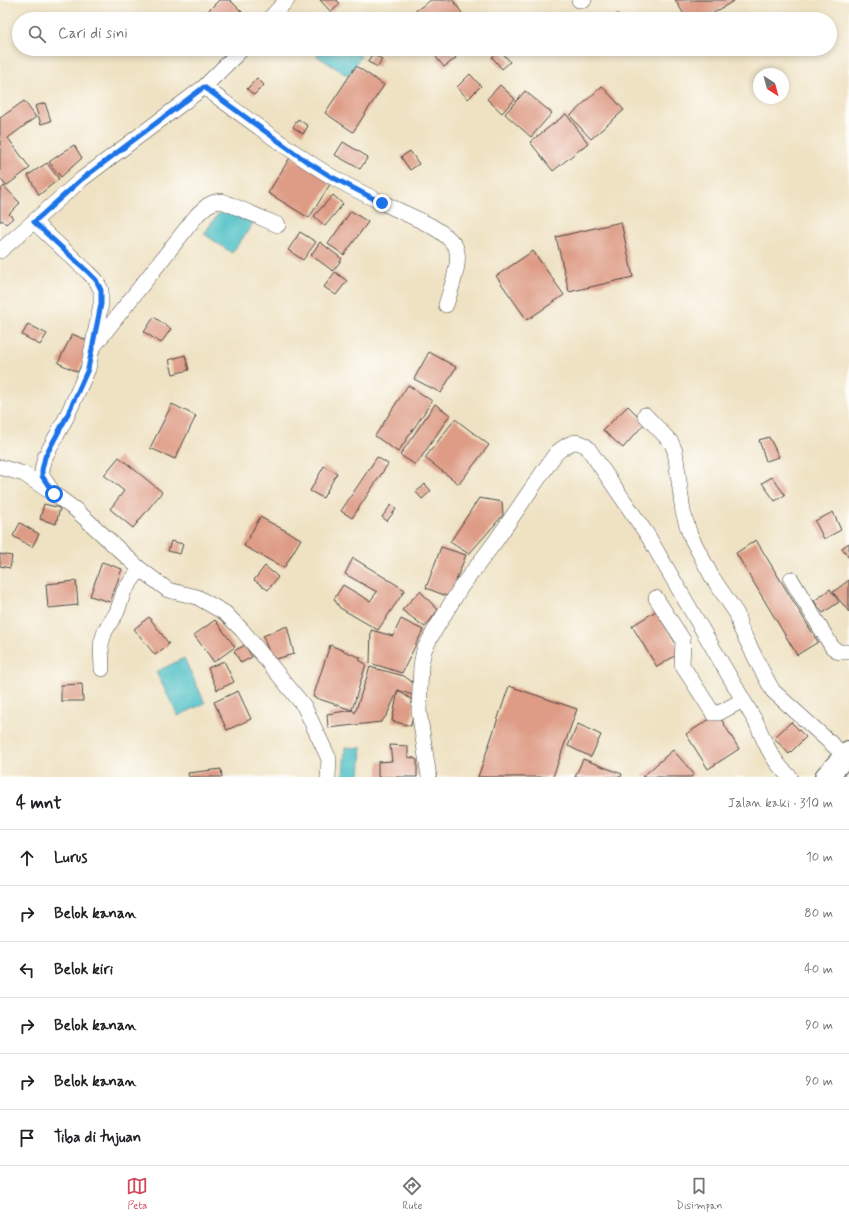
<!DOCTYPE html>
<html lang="id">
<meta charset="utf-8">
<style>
:root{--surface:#fff;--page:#f2f2f2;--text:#202124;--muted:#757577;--line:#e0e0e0;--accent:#d1495b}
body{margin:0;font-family:Mynerve,sans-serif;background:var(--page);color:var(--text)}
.compass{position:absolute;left:753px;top:68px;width:36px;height:36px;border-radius:50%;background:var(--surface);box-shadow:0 2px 6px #0003;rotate:144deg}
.stop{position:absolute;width:12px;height:12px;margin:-9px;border:3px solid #1a73e8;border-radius:50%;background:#fff}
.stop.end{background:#1a73e8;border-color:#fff;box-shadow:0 1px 4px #0008}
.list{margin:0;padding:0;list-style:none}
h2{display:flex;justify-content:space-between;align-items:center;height:52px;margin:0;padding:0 16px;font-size:17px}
h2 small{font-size:13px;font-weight:400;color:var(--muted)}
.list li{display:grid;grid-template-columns:26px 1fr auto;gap:12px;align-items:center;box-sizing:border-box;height:56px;padding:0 16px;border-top:1px solid var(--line)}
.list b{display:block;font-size:15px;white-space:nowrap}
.list em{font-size:13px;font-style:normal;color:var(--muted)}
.icon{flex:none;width:22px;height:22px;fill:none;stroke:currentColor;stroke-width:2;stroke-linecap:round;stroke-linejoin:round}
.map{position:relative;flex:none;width:849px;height:777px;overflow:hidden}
.search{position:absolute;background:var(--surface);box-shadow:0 2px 6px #0003;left:12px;right:12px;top:12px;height:44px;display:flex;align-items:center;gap:10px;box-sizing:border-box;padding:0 14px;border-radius:22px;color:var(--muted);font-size:15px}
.sheet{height:388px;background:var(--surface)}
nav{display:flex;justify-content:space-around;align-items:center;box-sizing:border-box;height:56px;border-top:1px solid var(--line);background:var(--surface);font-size:11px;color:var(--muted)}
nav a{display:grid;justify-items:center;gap:2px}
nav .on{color:var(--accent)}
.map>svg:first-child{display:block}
</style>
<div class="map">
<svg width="849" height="777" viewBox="0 0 849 777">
<rect width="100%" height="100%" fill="#fdfcf7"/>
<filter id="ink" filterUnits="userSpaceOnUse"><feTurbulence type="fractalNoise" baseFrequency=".025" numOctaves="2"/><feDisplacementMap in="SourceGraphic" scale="8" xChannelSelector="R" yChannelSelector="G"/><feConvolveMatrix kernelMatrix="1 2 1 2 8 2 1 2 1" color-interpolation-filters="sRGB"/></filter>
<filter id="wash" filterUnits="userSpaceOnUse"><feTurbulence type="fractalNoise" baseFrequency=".012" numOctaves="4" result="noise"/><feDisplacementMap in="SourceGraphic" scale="16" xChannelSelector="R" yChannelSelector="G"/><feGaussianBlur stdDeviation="0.9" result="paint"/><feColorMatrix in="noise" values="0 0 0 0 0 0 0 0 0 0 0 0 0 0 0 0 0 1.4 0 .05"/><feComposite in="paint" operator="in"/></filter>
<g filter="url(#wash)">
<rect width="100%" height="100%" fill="#efe2c3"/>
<path fill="#54c2c8" stroke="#40767a" d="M321,49h30l10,7 -13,20 -31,-20z
M235,210l22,8 -25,35 -28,-19 14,-20z
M184,658l21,45 -27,13 -22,-44z
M345,747l17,1 -2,29h-17z"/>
<g id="blocks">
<path fill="#de9b85" d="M219,0h11l19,19h-42l-4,-3z
M320,0h17l3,4 -9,8z
M431,0h22l13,19h-51l-4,-5z
M675,0h60l-31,19h-17z
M618,14l4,5h-11z
M446,49h3l7,9 -12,9 -8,-10z
M500,50l10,12 -8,7 -10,-12z
M372,54l10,5 -4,8 -10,-5z
M356,66l28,19 -31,47 -28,-19z
M470,74l11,12 -13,13 -11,-12z
M257,78l7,7 -10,10 -7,-6z
M500,85l15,14 -13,14 -15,-14z
M602,86l22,24 -33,29 -21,-23z
M525,91l27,22 -21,24 -26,-23z
M24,101l12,16 -28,21 22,30 -24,18 -6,-8v-60z
M45,103l6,18 -10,3 -6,-18z
M566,114l22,29 -35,28 -23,-29z
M298,119l10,7 -5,8 -10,-7z
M343,142l25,15 -8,12 -25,-14z
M74,145l8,13 -21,19 -12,-15z
M410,151l9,13 -9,6 -9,-13z
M291,156l41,25 -23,37 -41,-25z
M47,163l12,16 -20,16 -11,-20z
M4,186l16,17 -11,11 4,4 -7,6 -4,-4 -2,2v-32z
M333,195l10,9 -18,22 -11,-10z
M351,211l17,11 -24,33 -16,-11z
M621,222l12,55 -64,15 -13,-55z
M300,232l16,10 -13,18 -15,-10z
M320,242l22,17 -9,12 -22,-16z
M533,251l31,44 -37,25 -31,-44z
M335,272l12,9 -11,14 -12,-8z
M154,317l17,12 -10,14 -17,-11z
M28,324l19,10 -7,11 -18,-10z
M72,334l19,8 -13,30 -20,-9z
M429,352l27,15 -15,26 -27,-14z
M185,355l4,15 -16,4 -4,-14z
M408,385l24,16 -34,51 -23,-16z
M172,404l24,12 -21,43 -25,-11z
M435,404l15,11 -34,50 -16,-10z
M628,406l17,17 -22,25 -20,-18z
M455,419l34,26 -30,39 -34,-26z
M769,437l10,20 -13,4 -7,-21z
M119,457l43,35 -29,36 -23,-19 14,-18 -20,-16z
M377,457l11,7 -36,54 -11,-7z
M324,466l13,7 -14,25 -13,-7z
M772,477l13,18 -10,6 -13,-18z
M425,484l6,7 -9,8 -6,-7z
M479,498l23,4 1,13 -34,39 -19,-12z
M44,504l16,4 -4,16 -16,-5z
M391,505l5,4 -9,12 -5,-4z
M833,512l8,18 -17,9 -9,-18z
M260,517l41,22 -17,29 -40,-22z
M20,523l19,11 -7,13 -19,-11z
M756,540l62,102 -21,13 -61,-102z
M171,541l12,3 -3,10 -12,-3z
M849,543v15l-7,-10z
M441,547l25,8 -17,42 -23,-9z
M0,554l12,2 -2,12 -10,-2z
M353,558l52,32 -27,40 -38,-22 -6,-9 9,-14 27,16 7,-9 -32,-18z
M102,562l20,7 -12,33 -20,-6z
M265,566l13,11 -10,13 -14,-10z
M849,580v32l-16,-20z
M76,581l2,24 -30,3 -2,-24z
M830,589l9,13 -16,11 -9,-12z
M420,591l18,19 -13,17 -23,-17z
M656,611l25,41 -24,15 -25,-41z
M149,617l20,27 -14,11 -21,-26z
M401,619l22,11 -21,43 -32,-10 1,-33 22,6z
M215,620l20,27 -21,15 -20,-27z
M287,626l7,28 -22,6 -9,-24z
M245,645l7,12 -11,6 -7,-12z
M330,645l31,13 -2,2 7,4 -14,46 3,3 15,-46 34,9 8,6 3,14 -17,-6 17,12 -4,24 -19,-5 6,-31 -11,25 -6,7 -53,6 -1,-14 25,-4 -39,-13z
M224,661l10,21 -17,8 -9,-22z
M82,684l1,17h-22v-16z
M509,686l68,23 -24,68h-75z
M238,691l13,28 -24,11 -13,-28z
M718,714l21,35 -31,20 -22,-35z
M791,722l15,15 -17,17 -15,-16z
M578,724l23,11 -10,22 -23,-11z
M390,745l18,1v11l6,1 3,2v17h-39v-15l14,-1z
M673,750l21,24 -3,3h-49z
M583,759l39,15 -1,3h-46z
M221,769l1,8h-33l-1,-4z"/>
</g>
</g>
<g filter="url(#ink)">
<use href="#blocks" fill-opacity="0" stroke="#484642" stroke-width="1"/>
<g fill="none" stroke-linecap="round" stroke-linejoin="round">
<defs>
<path id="minor" d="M579,0h5
M269,19l18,-19
M204,87c41,30 81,61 125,88 23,14 48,25 73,37 17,8 43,18 53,34 8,13 -5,45 -9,59
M34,222l54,50 8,8 5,10v14l-13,65 -22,49 -21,39 -3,13v6l12,18 22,16 64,59 28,21 29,7 28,16 17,17 62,76 25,53 -1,18
M0,251l82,-72 122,-92 38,-38
M94,346l103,-131c8,-8 14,-14 25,-14l56,24
M645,415l26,27 4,9 8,61 7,23 22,42 25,37 3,13 21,42 12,22 72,65
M0,467l24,7 25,17
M791,579l41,68 7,5h10
M656,598l27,42 -1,25 29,45 2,3h6l24,-13
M102,669l-1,-25 4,-13 12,-19 7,-21 16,-22
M429,777l-10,-66 2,-46 3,-15 9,-17 28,-46 34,-45 61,-89c11,-8 20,-17 32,-5l60,88 109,188c8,20 17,39 33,53"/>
<path id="highway" d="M826,777l23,-25"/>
</defs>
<use href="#minor" stroke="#484642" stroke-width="16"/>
<use href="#highway" stroke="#484642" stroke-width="24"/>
<use href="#minor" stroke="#fff" stroke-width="15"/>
<use href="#highway" stroke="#fff" stroke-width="22"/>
</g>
</g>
<g fill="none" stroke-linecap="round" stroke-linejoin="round" filter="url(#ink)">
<path stroke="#1a73e8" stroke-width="5" d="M54,494l-12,-18v-6l3,-13 21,-39 22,-49 13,-65v-14l-5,-10 -8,-8 -54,-50 48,-43 122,-92 102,74 24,15 52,27"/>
</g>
</svg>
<svg class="compass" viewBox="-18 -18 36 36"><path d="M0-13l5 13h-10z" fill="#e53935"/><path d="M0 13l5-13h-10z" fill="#757577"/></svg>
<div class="stop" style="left:54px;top:494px"></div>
<div class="stop end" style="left:382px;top:203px"></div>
<div class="search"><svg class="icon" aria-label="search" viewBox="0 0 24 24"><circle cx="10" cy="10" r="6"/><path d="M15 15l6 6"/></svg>Cari di sini</div>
</div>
<section class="sheet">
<h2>4 mnt<small>Jalan kaki · 310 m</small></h2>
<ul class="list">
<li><svg class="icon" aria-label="ahead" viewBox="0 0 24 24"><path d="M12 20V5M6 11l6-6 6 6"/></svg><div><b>Lurus</b></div><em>10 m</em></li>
<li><svg class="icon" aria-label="right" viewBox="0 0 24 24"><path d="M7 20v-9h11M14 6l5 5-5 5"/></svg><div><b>Belok kanan</b></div><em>80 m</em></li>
<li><svg class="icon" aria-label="left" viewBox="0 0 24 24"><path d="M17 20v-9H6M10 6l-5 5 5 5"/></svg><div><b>Belok kiri</b></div><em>40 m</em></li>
<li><svg class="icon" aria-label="right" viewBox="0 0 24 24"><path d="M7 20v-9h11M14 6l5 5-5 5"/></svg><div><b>Belok kanan</b></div><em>90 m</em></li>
<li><svg class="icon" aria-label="right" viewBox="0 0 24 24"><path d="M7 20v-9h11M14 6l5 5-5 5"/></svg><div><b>Belok kanan</b></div><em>90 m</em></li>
<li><svg class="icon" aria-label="arrive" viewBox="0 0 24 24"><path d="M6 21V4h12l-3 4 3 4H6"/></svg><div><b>Tiba di tujuan</b></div></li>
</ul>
</section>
<nav>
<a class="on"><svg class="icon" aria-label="map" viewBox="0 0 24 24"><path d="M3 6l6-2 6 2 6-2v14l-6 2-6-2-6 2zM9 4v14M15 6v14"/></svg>Peta</a>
<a><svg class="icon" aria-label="directions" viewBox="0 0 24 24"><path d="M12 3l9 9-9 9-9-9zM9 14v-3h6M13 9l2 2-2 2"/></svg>Rute</a>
<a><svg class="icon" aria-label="saved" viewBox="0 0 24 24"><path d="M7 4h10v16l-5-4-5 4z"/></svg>Disimpan</a>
</nav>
